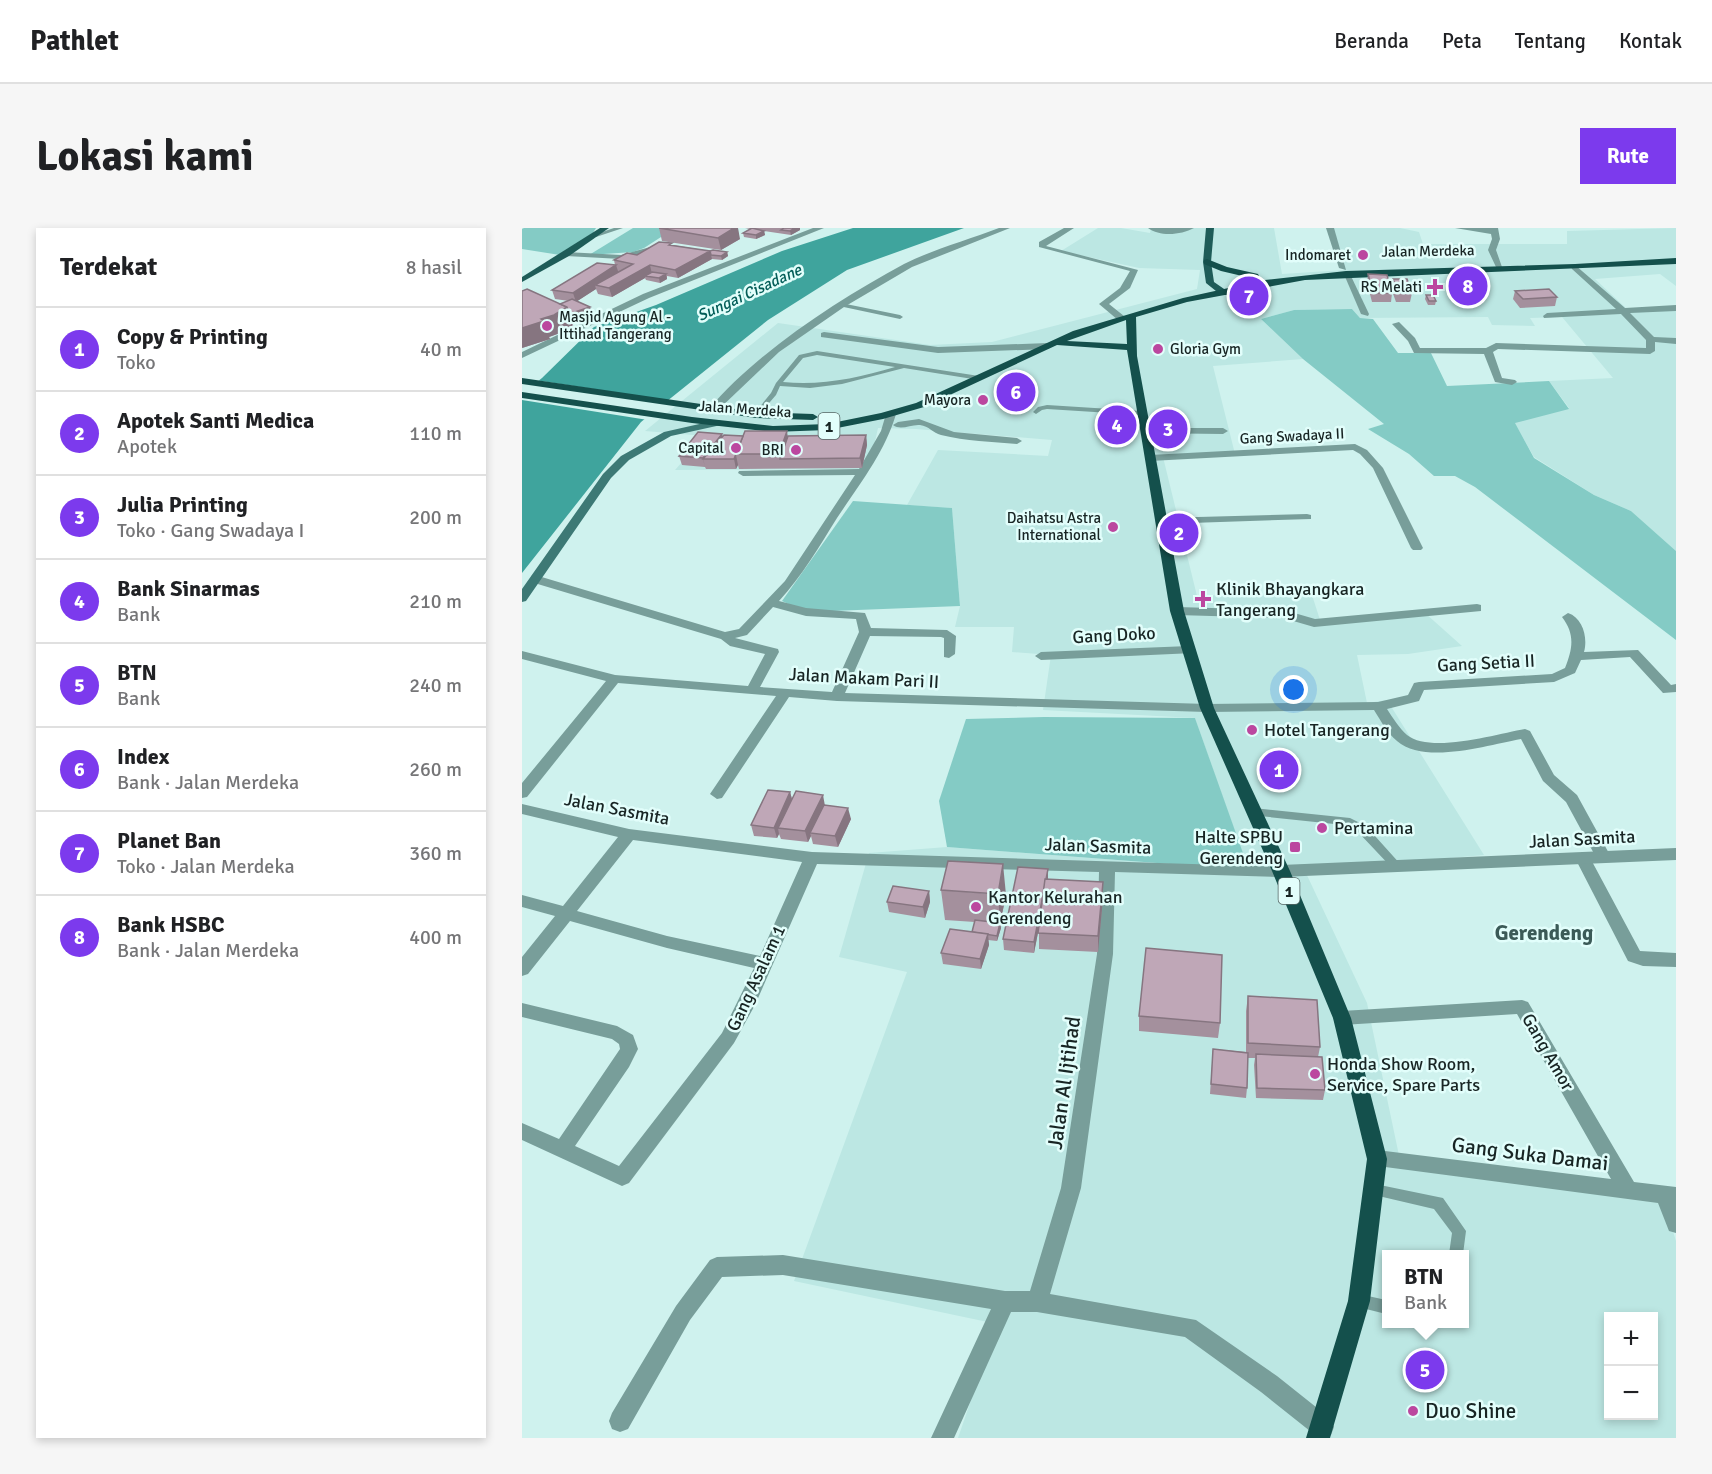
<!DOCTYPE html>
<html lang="id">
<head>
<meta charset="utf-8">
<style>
  :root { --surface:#fff; --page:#f6f6f6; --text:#202124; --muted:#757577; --line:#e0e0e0; --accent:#7c3aed }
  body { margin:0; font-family:Signika,sans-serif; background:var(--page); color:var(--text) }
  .controls { position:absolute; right:18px; bottom:18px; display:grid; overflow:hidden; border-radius:0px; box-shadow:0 3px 9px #0003 }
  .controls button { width:54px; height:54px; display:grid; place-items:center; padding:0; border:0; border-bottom:2px solid var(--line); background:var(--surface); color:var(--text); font:30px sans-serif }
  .you { position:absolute; left:772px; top:462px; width:21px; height:21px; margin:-15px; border:4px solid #fff; border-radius:50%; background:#1a73e8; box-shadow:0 0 0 9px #1a73e833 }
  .badge { display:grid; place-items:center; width:39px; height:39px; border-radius:50%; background:var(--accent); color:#fff; font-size:20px; font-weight:700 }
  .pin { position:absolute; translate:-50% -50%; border:3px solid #fff; box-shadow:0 2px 6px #0006 }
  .popup { position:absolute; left:860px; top:1022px; width:87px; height:78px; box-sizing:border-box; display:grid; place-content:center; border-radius:0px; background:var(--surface); filter:drop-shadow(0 2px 4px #0005); font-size:20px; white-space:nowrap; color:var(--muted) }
  .popup b { font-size:22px; color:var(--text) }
  .popup::after { content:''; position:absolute; left:50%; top:100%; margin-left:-12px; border:12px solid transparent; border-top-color:var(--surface) }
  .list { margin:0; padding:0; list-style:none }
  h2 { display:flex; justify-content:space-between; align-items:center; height:78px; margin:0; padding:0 24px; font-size:26px }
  h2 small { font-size:20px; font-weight:400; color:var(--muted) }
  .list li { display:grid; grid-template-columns:39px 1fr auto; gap:18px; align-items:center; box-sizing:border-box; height:84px; padding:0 24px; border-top:2px solid var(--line) }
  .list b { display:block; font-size:22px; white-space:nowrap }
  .list p { margin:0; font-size:20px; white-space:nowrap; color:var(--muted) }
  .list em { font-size:20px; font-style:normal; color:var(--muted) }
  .map { position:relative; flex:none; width:1154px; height:1210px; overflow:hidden; border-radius:0px }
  header { display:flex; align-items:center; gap:36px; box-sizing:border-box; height:84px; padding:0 30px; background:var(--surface); border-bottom:2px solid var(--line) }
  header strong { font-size:28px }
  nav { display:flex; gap:33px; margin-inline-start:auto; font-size:21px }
  .intro { display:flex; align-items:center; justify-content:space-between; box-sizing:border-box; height:144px; padding:0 36px }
  h1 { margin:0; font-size:42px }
  .button { padding:15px 27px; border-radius:0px; background:var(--accent); color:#fff; font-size:21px; font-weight:700 }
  main { display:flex; gap:36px; padding:0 36px }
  aside { flex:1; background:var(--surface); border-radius:0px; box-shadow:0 3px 9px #0003 }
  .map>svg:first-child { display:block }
</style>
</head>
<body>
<header>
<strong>Pathlet</strong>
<nav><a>Beranda</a><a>Peta</a><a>Tentang</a><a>Kontak</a></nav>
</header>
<div class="intro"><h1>Lokasi kami</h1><a class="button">Rute</a></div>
<main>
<aside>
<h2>Terdekat<small>8 hasil</small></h2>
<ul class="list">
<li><span class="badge">1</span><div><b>Copy &amp; Printing</b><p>Toko</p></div><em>40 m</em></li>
<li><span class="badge">2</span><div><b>Apotek Santi Medica</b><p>Apotek</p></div><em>110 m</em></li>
<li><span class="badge">3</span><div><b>Julia Printing</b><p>Toko · Gang Swadaya I</p></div><em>200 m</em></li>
<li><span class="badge">4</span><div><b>Bank Sinarmas</b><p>Bank</p></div><em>210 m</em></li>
<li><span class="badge">5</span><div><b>BTN</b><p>Bank</p></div><em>240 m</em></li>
<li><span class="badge">6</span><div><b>Index</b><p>Bank · Jalan Merdeka</p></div><em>260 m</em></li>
<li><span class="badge">7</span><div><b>Planet Ban</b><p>Toko · Jalan Merdeka</p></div><em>360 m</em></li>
<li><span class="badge">8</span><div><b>Bank HSBC</b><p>Bank · Jalan Merdeka</p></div><em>400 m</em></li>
</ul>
</aside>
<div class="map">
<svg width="1154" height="1210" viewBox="0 0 1154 1210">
  <rect width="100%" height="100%" fill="#cff2ee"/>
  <path fill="#bce7e3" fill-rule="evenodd" d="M576 0H599L628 5 629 0H752L760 46 822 42 811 0H878L897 4 901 16H1045V3L1154 0V58L1138 46 1073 51 1106 82 1154 80V323L1109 283 1072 267 1012 229 992 194 1047 180 1027 153 1091 150 1040 89 1008 90 1013 98 970 97 966 89 838 90 830 81 772 82 739 91 781 131 691 138 713 226 641 229 675 368 789 364 799 395 903 385 940 418 886 426 835 427 845 475 865 472 962 627 783 643 845 775 879 937 1140 968 1154 1013V1210H436L475 1096 272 1053 385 744 317 729 347 625 425 619 726 642 673 490 521 482 529 427 490 424 492 399H433L438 378 430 280 385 277 416 222 526 228 530 212 394 201 356 200 347 241 153 242 183 208 123 203 256 95 408 117 470 114 675 61 678 42 617 40 539 23ZM864 1026H942V1096H864ZM1086 1088H1132V1188H1086Z"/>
  <g fill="#84cbc5">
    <polygon points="2,0 74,0 69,8 38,27 0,21 0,1"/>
    <polygon points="111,0 153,0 122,20 111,24 67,27"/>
    <polygon points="830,81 838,90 851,91 876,125 909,125 925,158 1027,153 1047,181 993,195 1012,230 1072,267 1109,283 1154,323 1154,412 953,259 933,248 912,248 887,226 846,201 862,196 781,131 739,91 772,82"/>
    <polygon points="331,273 430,280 438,378 284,384 260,373"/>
    <polygon points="522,489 673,490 727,642 425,619 417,573 444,491"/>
  </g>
  <polygon fill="#3fa49d" points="331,0 442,0 325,42 246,92 119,194 0,345 0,166 20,150 72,99 134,77 260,23"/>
  <polygon fill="#cff2ee" points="13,152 149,173 126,192 0,172 0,162"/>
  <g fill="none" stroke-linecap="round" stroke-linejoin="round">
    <g fill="#789e9a" fill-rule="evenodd">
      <polygon points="92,0 101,0 74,9 71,7"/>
      <polygon points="132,18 134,19 134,21 99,31 44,28 41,26 44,24 99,27"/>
      <polygon points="319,75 378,87 381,89 378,91 317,78 317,76"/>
      <path d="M295 123 457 148 460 150 457 152 382 140 320 156 288 160 258 158 254 167 236 188H232V186L249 165 254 155 277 127ZM295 127 373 139C336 150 299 158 261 154L281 130Z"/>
      <polygon points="525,177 620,183 623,185 620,187 525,181 520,182 514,186 511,184 516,179"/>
      <polygon points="732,580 828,590 844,598 880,638 879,641 871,641 836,604 822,597 728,587 727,584 728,581"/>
      <polygon points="853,956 921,970 944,1003 941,1026 927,1026 930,1005 912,981 848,966 846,962 848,958"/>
      <polygon points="837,1066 864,1072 864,1086 832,1078 830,1073 832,1068"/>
    </g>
    <g fill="#789e9a" fill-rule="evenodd">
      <path d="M477 0H488L390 39 322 79 257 124 195 183 187 181C235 124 317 71 382 36 412 21 446 12 477 0Z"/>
      <polygon points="542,0 552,0 524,18 616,42 608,60 587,76 602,88 602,92 596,92 577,76 598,60 608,43 517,19 517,14"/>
      <path d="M626 0H672C659 7 638 9 626 0Z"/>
      <polygon points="804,0 812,0 824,42 817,40"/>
      <polygon points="933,0 976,0 978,11 974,22 980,39 974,39 966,22 970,11 969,6"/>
      <polygon points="1053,37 1103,80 1154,77 1154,83 1108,85 1132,109 1154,110 1154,116 1133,114 1133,123 1128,126 976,121 971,124 980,150 993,152 995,154 990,157 973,154 962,126 892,125 886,113 870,96 877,94 893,110 898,120 964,120 974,115 1124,120 1124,112 1099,86 1022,90 1021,88 1025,85 1094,81 1050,41 1049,39"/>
      <polygon points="821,44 828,46 847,86 846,88 839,86"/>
      <polygon points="302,104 416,119 526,115 531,118 526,121 416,125 299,109 299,105"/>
      <path d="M369 183 374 186C363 224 337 257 315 290 297 319 280 348 257 373L284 380 343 385 349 400 425 402 434 408 433 426 427 430 422 429V410L419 409 348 408 323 465 685 476 856 474 886 467 892 455 897 454 1030 446 1043 440C1051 420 1053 406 1040 389L1046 385C1061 390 1066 410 1062 424L1116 422 1149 457 1154 456V464L1141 465 1108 429 1059 432 1053 445 1032 454 902 462 897 473 865 481C871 490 877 500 885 507 909 526 974 506 1003 501L1008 503 1032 547 1055 567 1089 629 1086 633H1076L1044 574 1021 553 999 511C966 517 903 537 875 513 865 505 859 493 852 482L685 484 315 473 267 469 200 570 195 571 188 566 254 468 96 455 5 569 0 570V555L84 453 0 431V423L93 447 226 458 243 426 208 418 199 411 9 354V348L13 347 203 404 217 401 263 353 333 247 221 248 216 245 217 243 337 241 359 203 364 186ZM251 379 284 388 334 391 337 404 310 464 238 459 257 424 256 421 213 410 225 407Z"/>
      <path d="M397 191 432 204 495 210 500 213 495 216C470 214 444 213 419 207 411 205 407 198 398 197 389 196 379 203 371 197L376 194Z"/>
      <polygon points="623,200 701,200 706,203 701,206 619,205 619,201"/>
      <polygon points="833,216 845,222 861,240 901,320 899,322 891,322 889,320 851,240 838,226 831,222 628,233 623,230 628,227"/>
      <polygon points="785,286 789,287 789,291 639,296 633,293 639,290"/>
      <polygon points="955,376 959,377 959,383 792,399 761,390 655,387 649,383 655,379 762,382 793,391"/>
      <polygon points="667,418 672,419 673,422 672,425 519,432 513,428 519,424"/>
      <path d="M0 576 107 601 290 624 764 639 767 643 764 647 759 649 593 644 591 726 559 960 528 1066 674 1092 755 1148 809 1191 812 1199 809 1207 801 1210 793 1207 739 1164 663 1109 515 1084H489L432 1210H409L469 1081 261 1047 200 1049 168 1092 106 1201 98 1204 90 1201 87 1193 90 1185 154 1078 188 1032 195 1029 261 1027 483 1063H508L539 960 575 726 577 644 295 636 233 777 212 815 107 955 100 958 0 912V895L37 911 98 821 97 816 90 811 0 789V775L95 798 111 807 116 821 107 839 53 918 97 938 200 805 232 740 145 720 48 693 6 746 0 748V729L33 688 0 679V667L41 678 96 609 0 586ZM111 612 280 634 238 728 145 708 55 683Z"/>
      <polygon points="1061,624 1066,626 1118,723 1154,725 1154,739 1121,738 1106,733 1053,630 1056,626"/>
      <polygon points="1000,772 1006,774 1112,954 1154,959 1154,1005 1147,1003 1136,975 848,937 845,931 848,925 855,922 1089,951 995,786 820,797 814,795 811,790 814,785 820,783"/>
    </g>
    <g fill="#789e9a" fill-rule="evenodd">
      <polygon points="291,0 302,0 127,70 0,130 0,124 121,66"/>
      <polygon points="1154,620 1154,632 759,649 754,647 751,643 754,639 759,637"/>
    </g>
    <polygon fill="#3d7975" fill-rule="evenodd" points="195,192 199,193 199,197 149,208 107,232 89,250 4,373 0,374 0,361 81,246 99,228 142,204"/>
    <g fill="#1e5c58" fill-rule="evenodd">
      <polygon points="78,0 87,0 47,28 0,54 0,49"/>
      <polygon points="684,0 692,0 689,34 692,54 705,63 705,67 699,67 684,55 681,34"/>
    </g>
    <g fill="#14504c" fill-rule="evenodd">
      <path d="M1154 30V36L783 52 665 74 614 89 615 128 662 383 692 480 768 643 829 790 865 931 848 1073 808 1210H784L826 1073 845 931 811 790 750 643 678 480 648 383 605 122 535 117 402 179 361 191 305 202 251 204 170 195 0 170V164L170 189 251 198 305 196 359 185 394 175 551 103 661 70 743 52 824 43 1053 36ZM604 92 605 116 545 113Z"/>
      <polygon points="685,31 705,39 736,46 737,48 733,51 699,43 682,36 682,32"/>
      <polygon points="0,150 234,184 291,186 296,189 291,192 234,190 0,156"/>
    </g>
  </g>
  <g fill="#a4909d">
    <polygon points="137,0 218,11 199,22 140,13"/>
    <polygon points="223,0 278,0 278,2 269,7 242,3 243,7 234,11 222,9 221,5 228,1"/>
    <polygon points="151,17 188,23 205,24 206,28 200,32 190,31 156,50 145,48 145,51 138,55 124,52 123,50 90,69 76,66 74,61 55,73 68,79 71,88 50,95 51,97 38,105 27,109 28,111 0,120 38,76 47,73 33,71 30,62 93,37 92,32"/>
    <polygon points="846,46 870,65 869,74 850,74 845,55"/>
    <polygon points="871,51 890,65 888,74 874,74 869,60"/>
    <polygon points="993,63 1035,69 1033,78 998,80 991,71"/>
    <polygon points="904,67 914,73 913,77 906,77 903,71"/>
    <polygon points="200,206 201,209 344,207 345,217 340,240 217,241 216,237 214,241 184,241 183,239 160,237 157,228"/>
    <polygon points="268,564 270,571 303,577 329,591 316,619 291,616 289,608 286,614 259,611 257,606 255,610 232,608 229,597"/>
    <polygon points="526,641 526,651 581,670 576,724 517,721 517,700 512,725 482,722 481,711"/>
    <polygon points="419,662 484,667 478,696 479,700 475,713 466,712 467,717 459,741 421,736 419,725 450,704 453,694 423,692"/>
    <polygon points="407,663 408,674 403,690 367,684 365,674"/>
    <polygon points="726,768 798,819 796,829 803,862 801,872 734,870 732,837 733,830 726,830 725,860 724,870 688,866 691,821 724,824 724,783"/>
    <polygon points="617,788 698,795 696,810 617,803"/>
  </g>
  <g fill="#867580">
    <polygon points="212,0 216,0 218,11 199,22 196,10"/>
    <polygon points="273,0 278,0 278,2 269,7 268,3"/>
    <polygon points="242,3 243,7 234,11 234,7"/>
    <polygon points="188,23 190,31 156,50 153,42"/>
    <polygon points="205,24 206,28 200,32 199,28"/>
    <polygon points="94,37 97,46 73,57 74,61 54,74 51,65"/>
    <polygon points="128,37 130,46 123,48 123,50 90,69 87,60"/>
    <polygon points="144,46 145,51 138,55 137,50"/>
    <polygon points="45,79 51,97 38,105 27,109 28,111 0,120 0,100"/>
    <polygon points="68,79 71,88 51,95 48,86"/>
    <polygon points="265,203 267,218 258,231 257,226"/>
    <polygon points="200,206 202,216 181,231 183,239 181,230"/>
    <polygon points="344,207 345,217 340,240 338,230"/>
    <polygon points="214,227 216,237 214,241 212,231"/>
    <polygon points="268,564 271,575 256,600 257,606 255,610 252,600"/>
    <polygon points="301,567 303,578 288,605 289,608 286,614 283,603"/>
    <polygon points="326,580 329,591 316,619 313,608"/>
    <polygon points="481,636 484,667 478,696 476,666"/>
    <polygon points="526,641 526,652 512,725 512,714"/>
    <polygon points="581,654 581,670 576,724 576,708"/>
    <polygon points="407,663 408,674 403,690 401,679"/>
    <polygon points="478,695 479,700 475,713 475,708"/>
    <polygon points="466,706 467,717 459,741 458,731"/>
  </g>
  <g fill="#bfa7b7" stroke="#867580" stroke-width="1.5">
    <polygon points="137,0 212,0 196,10"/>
    <polygon points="230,0 242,3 234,7 221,5"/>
    <polygon points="262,0 273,0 268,3 259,2"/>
    <polygon points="137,14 150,15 147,17 188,23 153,42 128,37 87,60 73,57 111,36 92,32 105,25 115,27"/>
    <polygon points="191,22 205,24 199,28 189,27 188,23"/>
    <polygon points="75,35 94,37 51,65 30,62"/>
    <polygon points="130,44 144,46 137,50 123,48"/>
    <polygon points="846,46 865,47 870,65 851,65"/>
    <polygon points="871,51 885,51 890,65 876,65"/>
    <polygon points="5,61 45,79 32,87 19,91 22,93 0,100 0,63"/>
    <polygon points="1027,61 1035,69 1001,71 993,63"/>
    <polygon points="904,67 911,67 914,73 907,73"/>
    <polygon points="50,71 68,79 47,86 45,79 38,76"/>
    <polygon points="223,203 265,203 257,226 214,226"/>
    <polygon points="176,204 200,206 181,230 157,228"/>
    <polygon points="202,207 221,208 212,231 181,231"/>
    <polygon points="344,207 338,230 258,231 266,208"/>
    <polygon points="246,562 268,564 252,600 229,597"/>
    <polygon points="274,563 301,567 283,603 256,600"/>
    <polygon points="302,577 326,580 313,608 288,605"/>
    <polygon points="426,633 481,636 476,666 419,662"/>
    <polygon points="496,639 526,641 512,714 481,711"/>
    <polygon points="523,651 581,654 576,708 516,705"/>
    <polygon points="371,658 407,663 401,679 365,674"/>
    <polygon points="453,692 478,695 475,708 450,704"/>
    <polygon points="428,701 466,706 458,731 419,725"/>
    <polygon points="624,720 700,727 698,795 617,788"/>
    <polygon points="726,768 795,772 798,819 726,815"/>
    <polygon points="691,821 726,825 725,860 689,856"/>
    <polygon points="734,826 800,829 803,862 735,860"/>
  </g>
  <g fill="#bb479f" stroke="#e2fefb" stroke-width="2">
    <circle cx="841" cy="27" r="6"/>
    <path d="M910 50h6v6h6v6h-6v6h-6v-6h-6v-6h6z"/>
    <circle cx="25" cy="98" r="6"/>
    <circle cx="636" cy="121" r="6"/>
    <circle cx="461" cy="172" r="6"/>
    <circle cx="214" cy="220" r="6"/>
    <circle cx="274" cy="222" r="6"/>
    <circle cx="591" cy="299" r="6"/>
    <path d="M678 362h6v6h6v6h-6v6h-6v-6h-6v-6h6z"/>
    <circle cx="730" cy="502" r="6"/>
    <circle cx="800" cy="600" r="6"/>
    <rect x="767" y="613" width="12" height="12" rx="3"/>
    <circle cx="454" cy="679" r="6"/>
    <circle cx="793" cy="846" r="6"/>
    <circle cx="891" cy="1183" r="6"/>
  </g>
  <g text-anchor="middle" stroke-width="5" stroke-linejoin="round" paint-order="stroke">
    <g font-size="15" fill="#182524" stroke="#e2fefb">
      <text transform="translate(906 23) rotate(-1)" y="5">Jalan Merdeka</text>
      <text transform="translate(223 181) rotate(4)" y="5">Jalan Merdeka</text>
      <text transform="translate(770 208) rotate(-3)" y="5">Gang Swadaya II</text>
    </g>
    <g font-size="15" fill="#182524" stroke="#e2fefb" text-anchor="end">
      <text x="829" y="32">Indomaret</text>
      <text x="900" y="64">RS Melati</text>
      <text x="37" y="94" text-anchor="start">Masjid Agung Al -<tspan x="37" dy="17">Ittihad Tangerang</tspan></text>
      <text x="648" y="126" text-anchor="start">Gloria Gym</text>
      <text x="449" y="177">Mayora</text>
      <text x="202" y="225">Capital</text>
      <text x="262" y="227">BRI</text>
      <text x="579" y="295">Daihatsu Astra<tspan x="579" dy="17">International</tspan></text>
    </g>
    <g font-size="16" font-style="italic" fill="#035d58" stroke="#e2fefb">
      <text transform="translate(227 64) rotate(-25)" y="6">Sungai Cisadane</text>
    </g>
    <g fill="#e2fefb" stroke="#556664" stroke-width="1.5">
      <rect x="296.5" y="185" width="21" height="26" rx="4.5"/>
      <rect x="756.5" y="650" width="21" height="26" rx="4.5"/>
    </g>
    <g font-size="16" font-weight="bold" fill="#182524">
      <text x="307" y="204">1</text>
      <text x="767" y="669">1</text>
    </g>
    <g font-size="18" fill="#182524" stroke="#e2fefb" text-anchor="start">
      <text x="694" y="367">Klinik Bhayangkara<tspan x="694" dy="21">Tangerang</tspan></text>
      <text x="742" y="508">Hotel Tangerang</text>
      <text x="812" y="606">Pertamina</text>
      <text x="761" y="615" text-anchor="end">Halte SPBU<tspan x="761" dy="21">Gerendeng</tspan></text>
      <text x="466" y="675">Kantor Kelurahan<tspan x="466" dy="21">Gerendeng</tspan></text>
      <text x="805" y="842">Honda Show Room,<tspan x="805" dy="21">Service, Spare Parts</tspan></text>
    </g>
    <g font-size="18" fill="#182524" stroke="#e2fefb">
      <text transform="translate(592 407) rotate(-3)" y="6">Gang Doko</text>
      <text transform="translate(964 435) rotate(-3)" y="6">Gang Setia II</text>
      <text transform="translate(342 450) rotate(3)" y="6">Jalan Makam Pari II</text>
      <text transform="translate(95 581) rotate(11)" y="6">Jalan Sasmita</text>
      <text transform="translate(1060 611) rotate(-3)" y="6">Jalan Sasmita</text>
      <text transform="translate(576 618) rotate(2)" y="6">Jalan Sasmita</text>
      <text transform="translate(234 750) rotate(-65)" y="6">Gang Asalam 1</text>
      <text transform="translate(1026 824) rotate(60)" y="6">Gang Amor</text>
    </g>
    <g font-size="21" font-weight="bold" fill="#3b5a57" stroke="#e2fefb">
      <text x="1022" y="712">Gerendeng</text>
    </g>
    <g font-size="21" fill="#182524" stroke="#e2fefb">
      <text transform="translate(542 855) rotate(-82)" y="7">Jalan Al Ijtihad</text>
      <text transform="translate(1008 926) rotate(7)" y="7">Gang Suka Damai</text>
    </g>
    <g font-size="21" fill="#182524" stroke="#e2fefb" text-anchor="start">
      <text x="903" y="1190">Duo Shine</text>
    </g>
  </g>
</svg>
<div class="controls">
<button>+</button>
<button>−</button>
</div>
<div class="you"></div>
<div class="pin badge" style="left:757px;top:542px">1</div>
<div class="pin badge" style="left:657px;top:305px">2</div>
<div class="pin badge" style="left:646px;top:201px">3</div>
<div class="pin badge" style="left:595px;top:197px">4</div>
<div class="pin badge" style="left:903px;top:1142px">5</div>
<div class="popup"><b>BTN</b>Bank</div>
<div class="pin badge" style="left:494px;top:164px">6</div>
<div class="pin badge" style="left:727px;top:68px">7</div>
<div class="pin badge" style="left:946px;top:58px">8</div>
</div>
</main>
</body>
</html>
